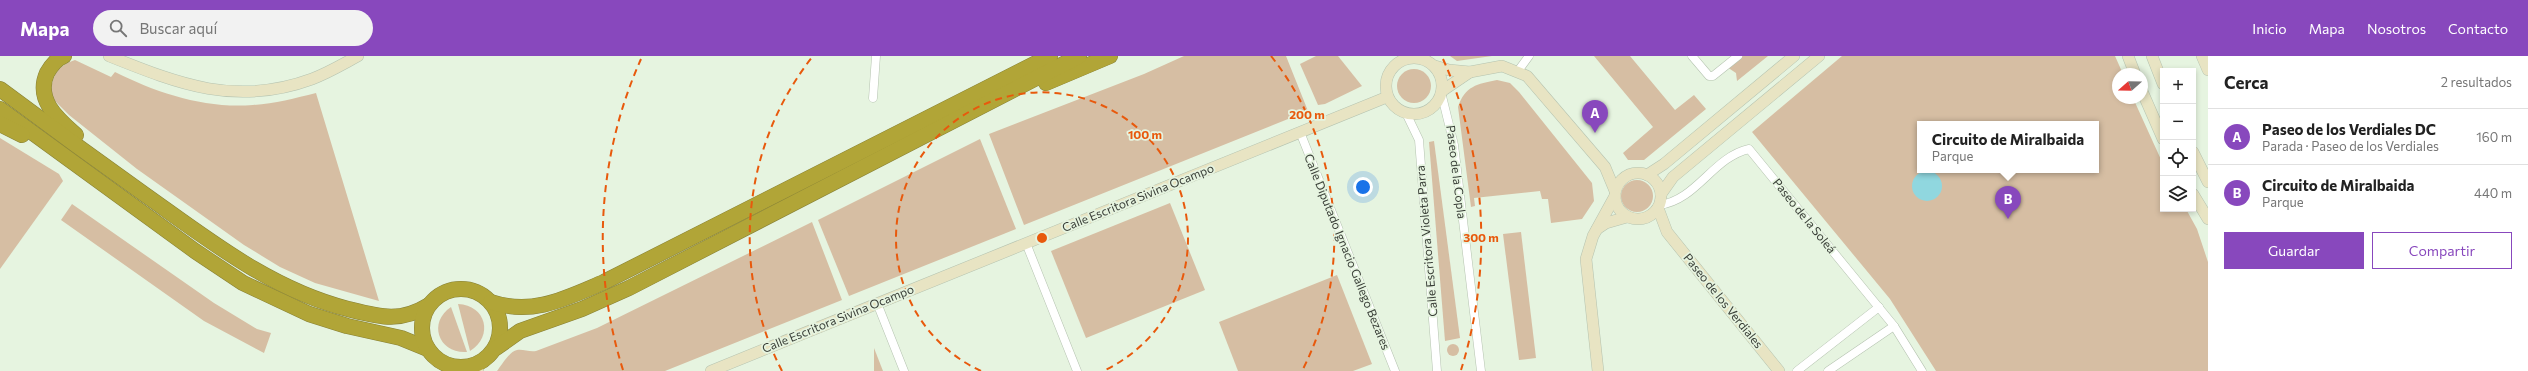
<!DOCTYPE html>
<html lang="es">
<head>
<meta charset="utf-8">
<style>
  :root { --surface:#fff; --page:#f2f2f2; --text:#222; --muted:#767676; --line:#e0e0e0; --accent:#8848bd }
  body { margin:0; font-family:Commissioner,sans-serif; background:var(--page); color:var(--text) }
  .controls { position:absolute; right:12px; top:12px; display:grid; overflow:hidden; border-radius:0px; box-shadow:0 2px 6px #0003 }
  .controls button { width:36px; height:36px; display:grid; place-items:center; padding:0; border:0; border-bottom:1px solid var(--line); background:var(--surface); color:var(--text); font:20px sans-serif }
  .compass { position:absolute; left:2112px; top:12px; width:36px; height:36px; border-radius:50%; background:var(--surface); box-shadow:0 2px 6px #0003; rotate:250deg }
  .you { position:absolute; left:1363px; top:131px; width:14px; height:14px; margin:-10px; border:3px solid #fff; border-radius:50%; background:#1a73e8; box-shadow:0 0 0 6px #1a73e833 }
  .badge { display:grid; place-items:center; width:26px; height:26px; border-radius:50%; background:var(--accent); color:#fff; font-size:13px; font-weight:700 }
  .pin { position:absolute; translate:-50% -33px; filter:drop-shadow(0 1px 2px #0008) }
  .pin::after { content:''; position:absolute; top:21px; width:14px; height:12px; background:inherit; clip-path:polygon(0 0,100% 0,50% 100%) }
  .popup { position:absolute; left:1917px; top:65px; width:182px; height:52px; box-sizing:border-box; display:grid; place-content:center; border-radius:0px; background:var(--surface); filter:drop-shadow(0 1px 3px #0005); font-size:13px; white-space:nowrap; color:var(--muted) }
  .popup b { font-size:15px; color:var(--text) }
  .popup::after { content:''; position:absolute; left:50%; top:100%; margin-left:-8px; border:8px solid transparent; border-top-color:var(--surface) }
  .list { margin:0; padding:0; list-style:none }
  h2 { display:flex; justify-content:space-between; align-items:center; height:52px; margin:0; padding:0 16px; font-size:17px }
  h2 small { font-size:13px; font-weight:400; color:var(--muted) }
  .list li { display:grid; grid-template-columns:26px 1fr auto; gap:12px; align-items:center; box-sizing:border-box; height:56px; padding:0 16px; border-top:1px solid var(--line) }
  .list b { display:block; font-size:15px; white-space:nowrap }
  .list p { margin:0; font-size:13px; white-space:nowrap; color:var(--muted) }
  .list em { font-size:13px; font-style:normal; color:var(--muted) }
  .actions { display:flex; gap:8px; padding:12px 16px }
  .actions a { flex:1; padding:9px 0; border:1px solid var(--accent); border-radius:0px; text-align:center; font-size:14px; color:var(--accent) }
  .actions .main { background:var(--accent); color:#fff }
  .icon { flex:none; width:22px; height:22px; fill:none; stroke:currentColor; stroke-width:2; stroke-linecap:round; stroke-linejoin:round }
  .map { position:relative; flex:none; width:2208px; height:315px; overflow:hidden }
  header { display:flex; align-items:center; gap:24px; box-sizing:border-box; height:56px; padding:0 20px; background:var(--accent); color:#fff }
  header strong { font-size:19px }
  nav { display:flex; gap:22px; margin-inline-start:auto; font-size:14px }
  .search { width:280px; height:36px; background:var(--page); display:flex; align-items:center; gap:10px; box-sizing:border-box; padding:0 14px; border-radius:22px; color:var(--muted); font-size:15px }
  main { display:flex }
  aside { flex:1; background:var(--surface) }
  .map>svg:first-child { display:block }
</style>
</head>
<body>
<header>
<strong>Mapa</strong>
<div class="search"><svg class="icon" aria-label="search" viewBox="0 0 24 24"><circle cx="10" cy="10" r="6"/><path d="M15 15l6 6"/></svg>Buscar aquí</div>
<nav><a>Inicio</a><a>Mapa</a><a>Nosotros</a><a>Contacto</a></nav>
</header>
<main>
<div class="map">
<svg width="2208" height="315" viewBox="0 0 2208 315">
  <rect width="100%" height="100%" fill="#e6f4e0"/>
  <g fill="#d6bea3" fill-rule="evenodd">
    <polygon points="1184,0 1286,0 1308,55 1024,169 989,78 1144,18"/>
    <polygon points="1316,0 1338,0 1362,30 1325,48 1318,49 1300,8"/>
    <polygon points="1450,0 1492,0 1457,5"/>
    <polygon points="1594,0 1630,0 1675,54 1694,39 1706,53 1644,104 1628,104 1623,97 1653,71"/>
    <polygon points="1742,0 1768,0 1737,25 1736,17 1727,11"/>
    <path d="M1842 0H2115L2123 18H2118V42H2133L2163 108V153H2186L2197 173 2208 206V315H1936L1890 243 1752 76ZM1920 68H2096V114H1920Z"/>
    <path d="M75 4 111 21 115 16C157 37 205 53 253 49 274 48 295 42 316 37L379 245 315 227 280 211 244 189 137 113 69 59 51 41C51 22 56 10 75 4Z"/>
    <circle cx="1414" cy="30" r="17"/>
    <path d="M1497 24 1510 27 1519 36 1592 127 1594 145 1582 163 1551 167 1548 143H1542L1540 135 1474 142 1475 150 1471 151 1458 51C1465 30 1477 28 1497 24Z"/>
    <polygon points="0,82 59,118 63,125 0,213"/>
    <polygon points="980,83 1016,173 849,240 818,164"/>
    <polygon points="1434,85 1460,282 1445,285 1429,86"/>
    <circle cx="1637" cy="140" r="16"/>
    <polygon points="1170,147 1205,234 1086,282 1051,195"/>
    <polygon points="72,148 214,247 257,273 271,277 264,297 204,265 61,164"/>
    <path d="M812 166 842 244 665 315H497C501 310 510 295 517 294 523 293 529 296 536 295L597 272Z"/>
    <polygon points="1521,176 1536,302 1519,304 1503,178"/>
    <polygon points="1337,219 1372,308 1353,315 1238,315 1219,266"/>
    <path d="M458 248C486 249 494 280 470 295Z"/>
    <path d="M451 251 467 296C439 298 427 267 451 251Z"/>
    <circle cx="1453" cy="294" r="6"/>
    <polygon points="874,292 883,315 874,315"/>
  </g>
  <circle fill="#90d7df" cx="1927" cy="130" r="15"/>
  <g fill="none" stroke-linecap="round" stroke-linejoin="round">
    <g stroke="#b5c3b0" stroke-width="9">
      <g id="street">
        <polyline points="1692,0 1709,20 1713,20 1738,0"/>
        <polyline points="1518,15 1529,0"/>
        <polyline points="1441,36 1454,89 1481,315"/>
        <polyline points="873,42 876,0"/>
        <polyline points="1406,57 1419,84 1437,315"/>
        <polyline points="1300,76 1395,315"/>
        <path d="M1659 149C1696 145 1713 101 1749 93L1894 270 1922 315"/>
        <polyline points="1026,187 1077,315"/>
        <polyline points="877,247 904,315"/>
        <polyline points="1797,315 1879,251"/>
        <polyline points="1828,315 1894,270"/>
      </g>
    </g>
    <g stroke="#b5c3b0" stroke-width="12">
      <g id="secondary">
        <path d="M109 0C179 28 236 51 312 23 328 17 343 8 358 0"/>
        <polyline points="2128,0 2135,18"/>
        <polyline points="2152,0 2163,28"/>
        <polyline points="2202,0 2208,14"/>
        <circle cx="1414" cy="30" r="28"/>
        <polyline points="1435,10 1449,14 1470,16 1502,10 1527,20 1605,111 1615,135"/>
        <polyline points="1442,35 1470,16"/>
        <polyline points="2142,35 2163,83"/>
        <polyline points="2193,96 2208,126"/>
        <circle cx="1638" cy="140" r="23"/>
        <polyline points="1647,119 1664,108 1794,0"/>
        <polyline points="1661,138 1673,121 1819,0"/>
        <polyline points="2193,138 2208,163"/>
        <polyline points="1658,152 1667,176 1779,315"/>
        <polyline points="1597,173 1606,167 1627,161"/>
        <polyline points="476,309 478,315"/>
        <polyline points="711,315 1387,41"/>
        <polyline points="1598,315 1586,203 1593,180 1615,140"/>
      </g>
    </g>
    <g stroke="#878137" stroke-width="16">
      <g id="highway">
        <path d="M64 0C56 3 51 10 47 17 35 44 58 63 76 79"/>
        <polyline points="1046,27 1110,0"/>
        <path d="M0 33C48 69 96 104 144 138 209 184 270 233 348 253 380 261 400 267 429 249"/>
        <polyline points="0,53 195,195 243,227 309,258 347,270 401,282 428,293"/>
        <polyline points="0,68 22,79"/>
        <circle cx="461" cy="272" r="39"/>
        <path d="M491 246C533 260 566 242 604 226L1050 0"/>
        <polyline points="496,292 520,275 582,253 629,232 1079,0"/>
      </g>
    </g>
    <use href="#street" stroke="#fff" stroke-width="8"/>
    <use href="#secondary" stroke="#e8e4c3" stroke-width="11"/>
    <use href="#highway" stroke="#b1a537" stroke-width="15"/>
  </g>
  <g fill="none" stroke="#e8590c" stroke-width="2" stroke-dasharray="7 5">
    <path d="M981 315A146 146 0 1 1 1103 315"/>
    <path d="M782 315A292 292 0 0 1 813 0M1271 0A292 292 0 0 1 1302 315"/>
    <path d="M623 314A439 439 0 0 1 641 3M1443 3A439 439 0 0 1 1461 314"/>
  </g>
  <g text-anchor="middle" stroke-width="3.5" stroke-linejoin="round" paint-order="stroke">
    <g font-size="12" fill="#393e37" stroke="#e6f4e0">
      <text transform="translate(1456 116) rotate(83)" y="4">Paseo de la Copla</text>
      <text transform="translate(1138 142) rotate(-22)" y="4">Calle Escritora Sivina Ocampo</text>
      <text transform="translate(1804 160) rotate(51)" y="4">Paseo de la Soleá</text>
      <text transform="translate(1427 185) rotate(-95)" y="4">Calle Escritora Violeta Parra</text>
      <text transform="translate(1347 196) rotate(68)" y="4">Calle Diputado Ignacio Gallego Bezares</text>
      <text transform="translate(1723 245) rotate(51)" y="4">Paseo de los Verdiales</text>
      <text transform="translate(838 263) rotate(-22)" y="4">Calle Escritora Sivina Ocampo</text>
    </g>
  </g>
  <circle cx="1042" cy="182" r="6" fill="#e8590c" stroke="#e6f4e0" stroke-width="2"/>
  <g font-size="12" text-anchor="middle" font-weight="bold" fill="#e8590c" stroke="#e6f4e0" stroke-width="3.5" stroke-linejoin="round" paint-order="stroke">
    <text x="1307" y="63">200 m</text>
    <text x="1145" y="83">100 m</text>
    <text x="1481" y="186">300 m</text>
  </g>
</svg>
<div class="controls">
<button>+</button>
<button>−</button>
<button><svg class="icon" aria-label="locate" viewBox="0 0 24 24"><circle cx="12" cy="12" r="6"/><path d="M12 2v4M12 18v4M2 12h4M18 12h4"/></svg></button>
<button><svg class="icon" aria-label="layers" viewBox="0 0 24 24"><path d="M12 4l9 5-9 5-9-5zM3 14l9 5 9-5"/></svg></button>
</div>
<svg class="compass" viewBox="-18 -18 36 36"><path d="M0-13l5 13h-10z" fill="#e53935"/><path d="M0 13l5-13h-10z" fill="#767676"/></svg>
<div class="you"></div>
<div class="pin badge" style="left:1595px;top:77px">A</div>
<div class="pin badge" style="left:2008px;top:163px">B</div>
<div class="popup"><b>Circuito de Miralbaida</b>Parque</div>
</div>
<aside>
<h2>Cerca<small>2 resultados</small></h2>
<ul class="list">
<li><span class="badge">A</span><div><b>Paseo de los Verdiales DC</b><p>Parada · Paseo de los Verdiales</p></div><em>160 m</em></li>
<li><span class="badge">B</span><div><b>Circuito de Miralbaida</b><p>Parque</p></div><em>440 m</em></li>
</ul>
<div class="actions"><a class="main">Guardar</a><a>Compartir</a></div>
</aside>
</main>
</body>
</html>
